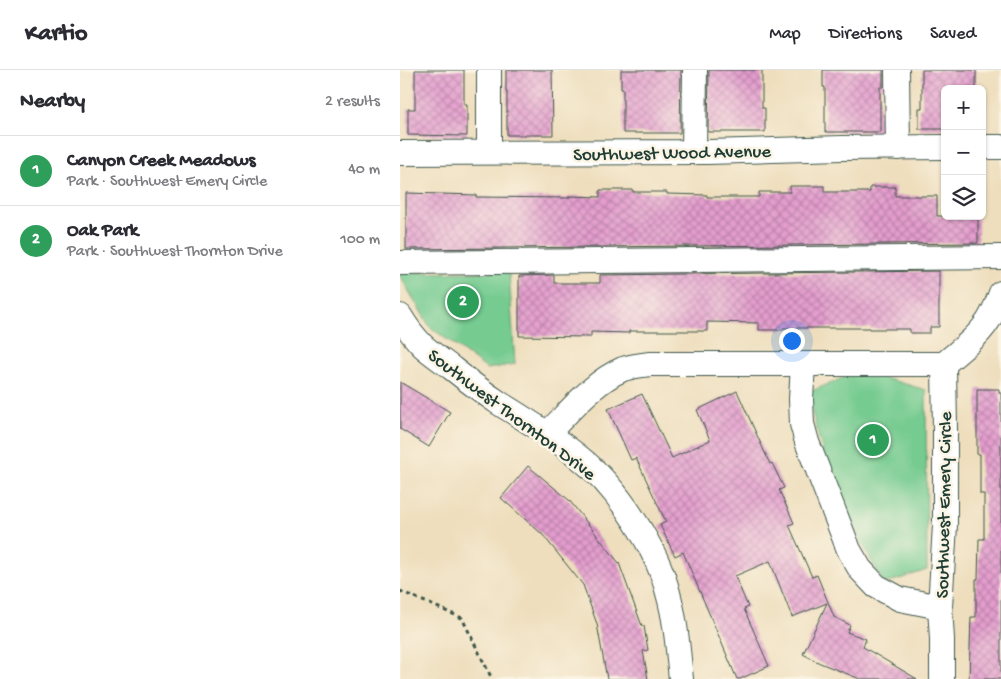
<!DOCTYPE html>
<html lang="en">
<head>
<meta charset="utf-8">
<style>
  :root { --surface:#fff; --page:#f2f2f3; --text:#2b2b33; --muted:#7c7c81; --line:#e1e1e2; --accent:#db2777 }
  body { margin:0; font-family:"Gochi Hand",sans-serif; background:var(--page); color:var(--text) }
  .controls { position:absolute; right:15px; top:15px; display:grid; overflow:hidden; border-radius:8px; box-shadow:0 1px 4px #0004 }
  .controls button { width:45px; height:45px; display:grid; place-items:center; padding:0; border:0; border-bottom:1px solid var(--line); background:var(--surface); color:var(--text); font:25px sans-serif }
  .you { position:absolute; left:391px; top:270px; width:18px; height:18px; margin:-12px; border:4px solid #fff; border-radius:50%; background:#1a73e8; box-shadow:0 0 0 8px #1a73e833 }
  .badge { display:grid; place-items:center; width:32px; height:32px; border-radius:50%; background:var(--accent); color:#fff; font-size:16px; font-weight:700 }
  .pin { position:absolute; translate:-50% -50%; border:2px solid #fff; box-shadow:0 1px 5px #0006 }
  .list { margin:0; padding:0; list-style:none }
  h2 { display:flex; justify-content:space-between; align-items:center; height:65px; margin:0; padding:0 20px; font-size:21px }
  h2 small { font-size:16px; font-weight:400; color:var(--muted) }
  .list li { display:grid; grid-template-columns:32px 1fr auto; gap:15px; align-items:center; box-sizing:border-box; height:70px; padding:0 20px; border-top:1px solid var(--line) }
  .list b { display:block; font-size:19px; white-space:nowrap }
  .list p { margin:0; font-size:16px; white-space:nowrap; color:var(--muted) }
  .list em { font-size:16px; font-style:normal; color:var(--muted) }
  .icon { flex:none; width:28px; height:28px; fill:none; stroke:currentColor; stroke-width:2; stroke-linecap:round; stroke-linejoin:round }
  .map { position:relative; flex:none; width:601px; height:609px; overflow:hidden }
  header { display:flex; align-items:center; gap:30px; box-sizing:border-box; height:70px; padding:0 25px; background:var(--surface); border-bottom:1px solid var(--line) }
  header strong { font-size:24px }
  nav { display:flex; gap:28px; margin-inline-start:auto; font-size:18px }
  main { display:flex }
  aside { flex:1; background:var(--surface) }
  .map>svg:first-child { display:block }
</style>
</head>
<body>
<header>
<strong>Kartio</strong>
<nav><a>Map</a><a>Directions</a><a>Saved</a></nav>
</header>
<main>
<aside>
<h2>Nearby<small>2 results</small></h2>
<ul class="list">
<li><span class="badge" style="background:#2e9e5b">1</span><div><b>Canyon Creek Meadows</b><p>Park · Southwest Emery Circle</p></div><em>40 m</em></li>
<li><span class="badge" style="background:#2e9e5b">2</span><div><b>Oak Park</b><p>Park · Southwest Thornton Drive</p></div><em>100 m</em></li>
</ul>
</aside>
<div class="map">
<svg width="601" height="609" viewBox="0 0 601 609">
  <defs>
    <pattern id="building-cross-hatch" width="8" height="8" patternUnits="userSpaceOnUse" patternTransform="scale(1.25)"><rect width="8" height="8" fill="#e49dce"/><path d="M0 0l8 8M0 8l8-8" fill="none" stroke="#b881a8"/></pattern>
  </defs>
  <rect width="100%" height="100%" fill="#fcf5e5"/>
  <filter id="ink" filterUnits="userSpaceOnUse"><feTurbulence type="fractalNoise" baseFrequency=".02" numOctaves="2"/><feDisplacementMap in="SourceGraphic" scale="10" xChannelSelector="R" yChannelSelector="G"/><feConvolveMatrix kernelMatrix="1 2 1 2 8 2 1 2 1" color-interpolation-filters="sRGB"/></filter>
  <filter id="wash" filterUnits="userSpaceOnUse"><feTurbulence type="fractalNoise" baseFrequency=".0096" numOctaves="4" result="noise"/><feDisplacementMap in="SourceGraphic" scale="20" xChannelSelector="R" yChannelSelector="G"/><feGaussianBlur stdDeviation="1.12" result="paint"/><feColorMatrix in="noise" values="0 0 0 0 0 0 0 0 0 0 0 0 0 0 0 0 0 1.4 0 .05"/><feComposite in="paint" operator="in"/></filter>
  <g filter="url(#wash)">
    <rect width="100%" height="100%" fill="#eedebd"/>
    <g fill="#74cb90" stroke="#4a8462">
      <polygon points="109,202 115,294 87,299 30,257 0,206 0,203"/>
      <polygon points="460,301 526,320 527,500 484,514 432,417 407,323"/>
    </g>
    <g id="blocks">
      <g fill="url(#building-cross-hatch)">
        <polygon points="15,0 64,0 64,34 67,34 67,66 8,65 8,39 15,39"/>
        <polygon points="106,0 152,0 153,65 107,65 107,22 106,22"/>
        <polygon points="221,0 281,0 280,63 223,63 223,19 221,19"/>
        <polygon points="309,0 362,0 362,38 365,38 365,62 308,62"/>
        <polygon points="423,0 483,0 483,17 480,17 480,62 425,62 425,17 423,17"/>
        <polygon points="522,0 576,0 576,18 545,18 545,59 519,59 519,38 522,38"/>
        <polygon points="390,116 424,116 424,122 470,122 470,117 495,117 495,126 537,126 537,146 578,146 578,173 6,179 6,123 76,125 76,127 169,128 169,126 200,127 200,120 233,120 233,122 267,122 267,124 307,125 307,127 359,127 359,122 390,122"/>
        <polygon points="539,201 539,257 530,257 530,263 510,263 510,259 470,259 470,258 383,258 383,260 359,260 359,253 307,252 307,261 229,261 229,263 191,262 191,267 119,266 119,206 154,205 154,213 200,213 200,205"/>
        <polygon points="0,312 50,342 29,377 0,359"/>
        <polygon points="577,319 599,319 599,323 601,323 601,609 569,609 571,547 576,547 576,509 578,509 579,469 584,469 584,424 580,424 580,384 577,384"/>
        <polygon points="337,321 370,394 372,393 384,418 379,420 394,453 389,455 412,507 417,505 434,547 450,555 447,562 466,569 463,577 517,609 460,609 420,593 403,584 427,533 392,547 370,491 335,506 348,537 344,539 369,596 340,609 337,609 283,482 275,486 260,455 266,452 236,388 231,390 208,339 242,324 272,388 310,370 297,340"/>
        <polygon points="128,396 169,430 219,493 242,556 244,556 248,580 243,581 248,609 207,609 197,554 183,515 142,464 101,428"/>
      </g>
    </g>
  </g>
  <g filter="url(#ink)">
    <use href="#blocks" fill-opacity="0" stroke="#3e5549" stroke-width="1"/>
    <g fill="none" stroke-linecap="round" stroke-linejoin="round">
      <g stroke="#3e5549" stroke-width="26">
        <g id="minor">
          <polyline points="89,0 89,82"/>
          <polyline points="497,0 498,78"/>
          <polyline points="582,77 601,77"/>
          <polyline points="294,82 295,0"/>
          <polyline points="0,83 308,82 442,78 545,77"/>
          <polyline points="0,193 601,187"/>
          <path d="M0 246C6 256 14 267 23 276 32 284 43 291 53 299 68 311 83 322 99 333 126 350 155 367 180 388 217 417 257 478 268 523 276 551 278 580 281 609"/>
          <polyline points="403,294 401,329 402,354 407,372 449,480 460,499 476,516 500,529 540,537"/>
          <path d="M544 294C560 280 581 265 591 246 595 239 598 231 601 223"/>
          <path d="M147 364C170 341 193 312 223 299 232 296 241 295 250 294H544"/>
          <polyline points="542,609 542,569 540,537 545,455 545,361 544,294"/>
        </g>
      </g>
      <polyline stroke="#3e5549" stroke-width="3" stroke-dasharray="4 4" stroke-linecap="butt" points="0,521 62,548 92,609"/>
      <use href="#minor" stroke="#fff" stroke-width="24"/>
    </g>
  </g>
  <g text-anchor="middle" stroke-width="5" stroke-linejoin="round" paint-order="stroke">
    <g font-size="19" fill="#1f3d34" stroke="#fcf5e5">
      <text transform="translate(272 81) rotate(-1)" y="7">Southwest Wood Avenue</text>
      <text transform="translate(113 343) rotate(37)" y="7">Southwest Thornton Drive</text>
      <text transform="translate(542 435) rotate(-89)" y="7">Southwest Emery Circle</text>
    </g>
  </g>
</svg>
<div class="controls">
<button>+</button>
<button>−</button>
<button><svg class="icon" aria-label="layers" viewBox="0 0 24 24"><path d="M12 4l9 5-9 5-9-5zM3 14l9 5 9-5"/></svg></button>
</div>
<div class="you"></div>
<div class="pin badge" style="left:473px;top:370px;background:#2e9e5b">1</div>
<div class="pin badge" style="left:63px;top:232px;background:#2e9e5b">2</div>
</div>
</main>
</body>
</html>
